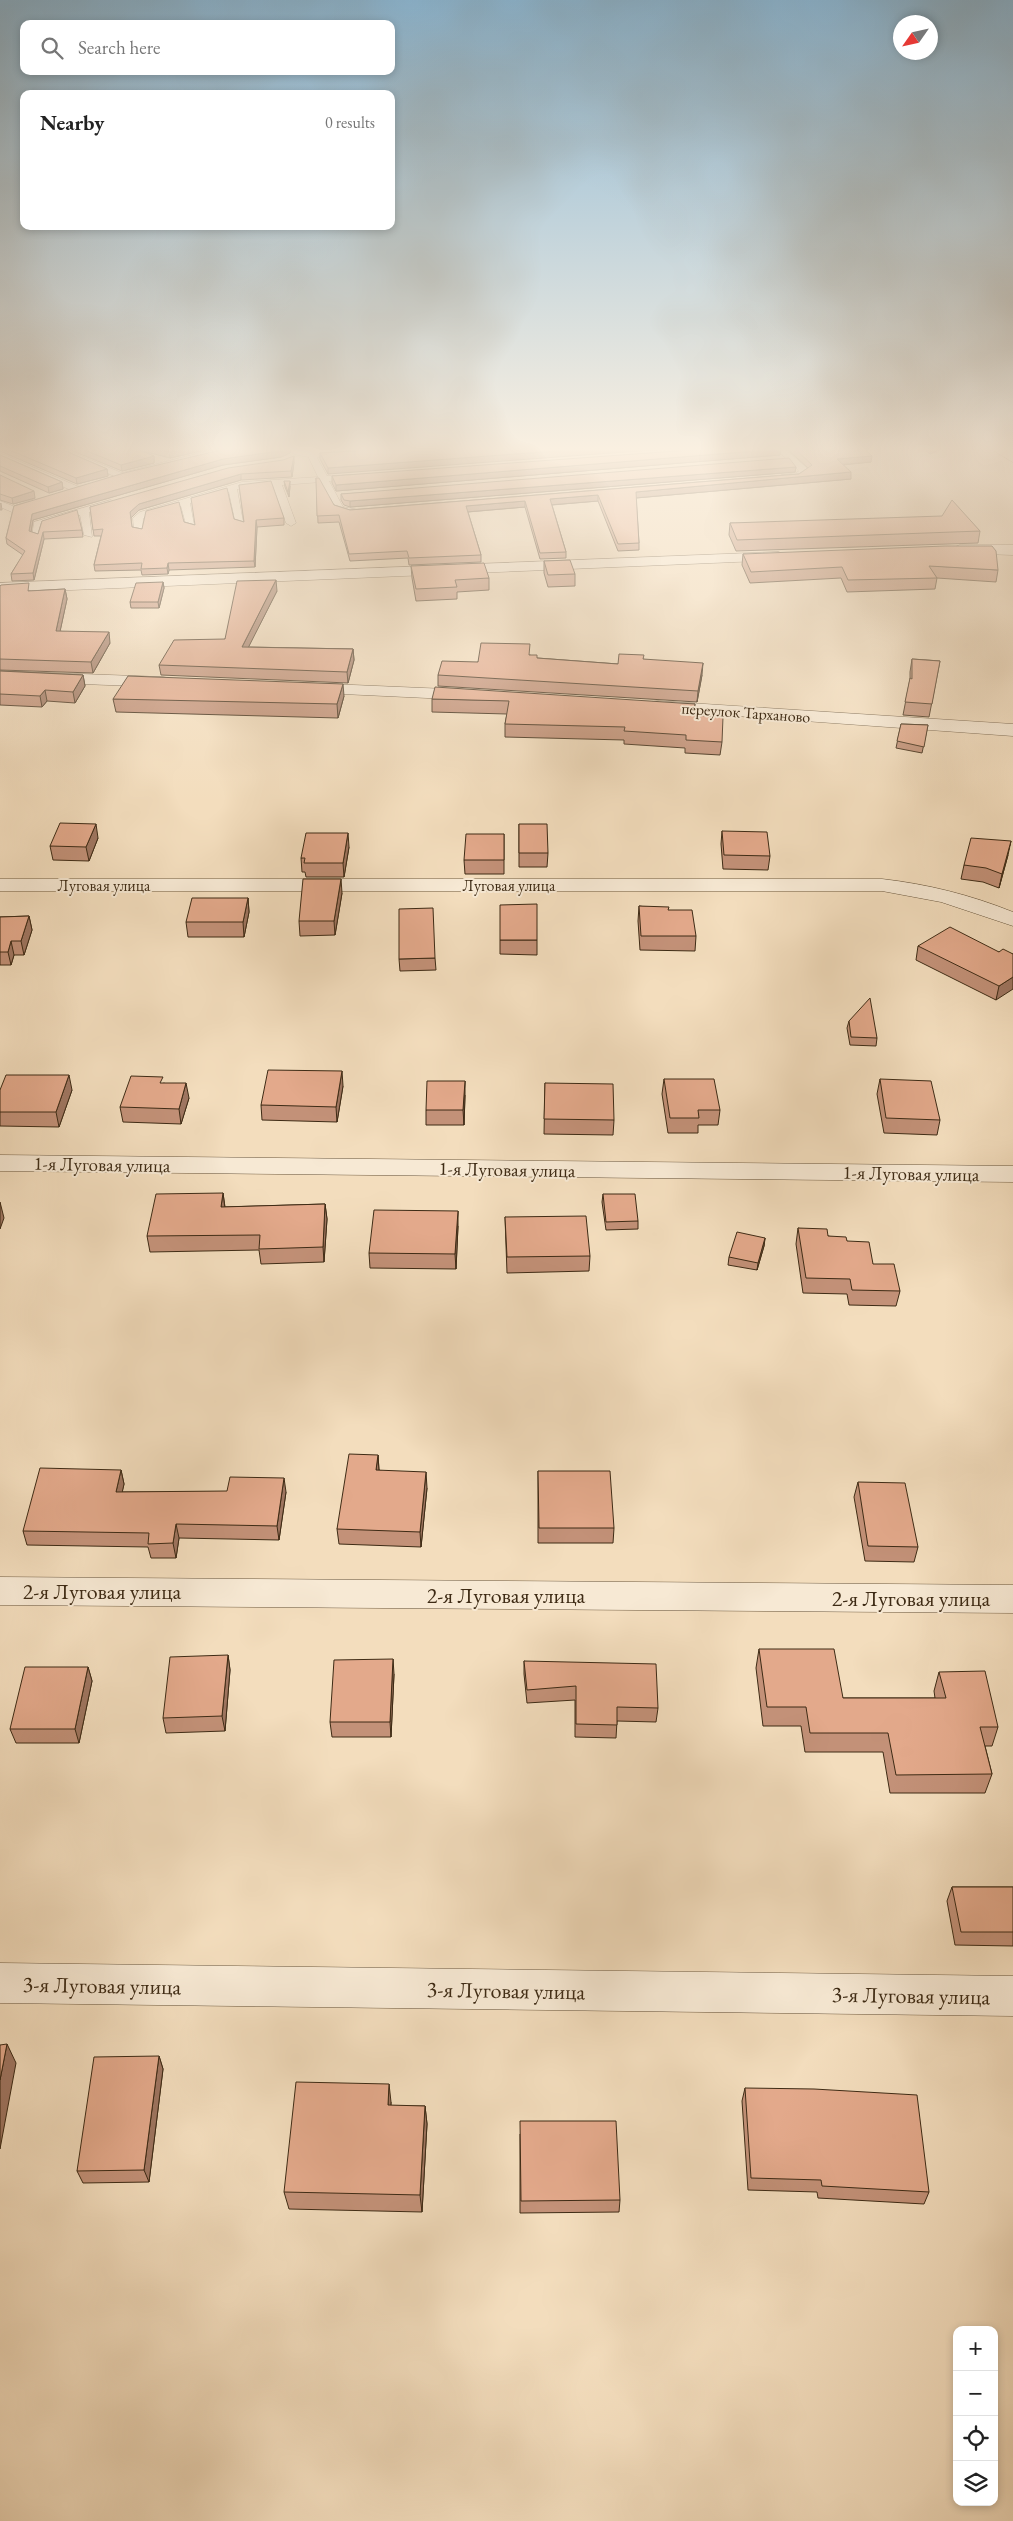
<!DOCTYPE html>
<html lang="en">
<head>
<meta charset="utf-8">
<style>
  :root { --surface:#fff; --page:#f2f2f2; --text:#222; --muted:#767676; --line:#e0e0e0 }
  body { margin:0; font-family:"EB Garamond",serif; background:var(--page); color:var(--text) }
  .controls { position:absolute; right:15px; bottom:15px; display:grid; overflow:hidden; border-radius:10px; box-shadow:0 2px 8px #0003 }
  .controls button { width:45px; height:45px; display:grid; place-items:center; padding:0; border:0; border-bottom:1px solid var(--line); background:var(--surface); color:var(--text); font:25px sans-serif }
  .compass { position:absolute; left:893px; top:15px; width:45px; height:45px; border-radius:50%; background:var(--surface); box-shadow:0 2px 8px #0003; rotate:236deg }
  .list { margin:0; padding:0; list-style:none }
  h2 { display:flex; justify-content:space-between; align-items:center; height:65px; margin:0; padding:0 20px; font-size:21px }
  h2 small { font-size:16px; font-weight:400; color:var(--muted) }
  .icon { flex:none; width:28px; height:28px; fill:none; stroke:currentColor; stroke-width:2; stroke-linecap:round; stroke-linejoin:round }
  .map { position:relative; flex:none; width:1013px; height:2521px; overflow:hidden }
  .search { position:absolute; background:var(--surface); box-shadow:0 2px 8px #0003; left:20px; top:20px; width:375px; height:55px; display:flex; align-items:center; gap:12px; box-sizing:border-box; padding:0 18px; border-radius:10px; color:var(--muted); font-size:19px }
  .panel { position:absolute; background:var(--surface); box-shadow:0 2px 8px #0003; left:20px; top:90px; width:375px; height:140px; border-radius:10px }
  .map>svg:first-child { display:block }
</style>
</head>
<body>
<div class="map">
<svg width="1013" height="2521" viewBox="0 0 1013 2521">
  <rect width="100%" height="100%" fill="#f3ddbd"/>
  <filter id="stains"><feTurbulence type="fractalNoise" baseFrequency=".004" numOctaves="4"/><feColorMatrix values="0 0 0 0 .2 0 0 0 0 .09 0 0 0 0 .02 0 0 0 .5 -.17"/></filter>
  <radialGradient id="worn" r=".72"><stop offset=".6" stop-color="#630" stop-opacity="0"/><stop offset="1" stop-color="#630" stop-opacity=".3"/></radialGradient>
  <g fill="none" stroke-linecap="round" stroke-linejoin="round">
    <g stroke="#6b583f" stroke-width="1">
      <g id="lane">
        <polygon points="53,449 64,449 122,473 215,449 219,452 121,479"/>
        <polygon points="776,449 785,449 808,469 808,473 798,479 781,479 781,475 796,473 799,471"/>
        <polygon points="311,451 315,454 327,476 357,475 358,477 354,480 329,481 343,507 360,510 360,514 336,511 321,482 282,485 296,523 291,526 286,523 273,486 237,489 244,527 236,525 229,492 190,503 195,530 187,528 181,506 146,516 143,519 142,534 134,532 133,518 140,512 242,482 318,477 307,454"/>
        <polygon points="0,453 79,487 81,489 73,491 0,459"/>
        <polygon points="35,499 38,500 38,504 12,512 0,507 0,501 13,506"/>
        <polygon points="111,500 116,503 114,505 89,512 92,537 84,535 80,515 42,526 40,539 32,537 34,522"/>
      </g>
    </g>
    <g stroke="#6b583f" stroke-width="1">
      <g id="street">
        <path d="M287 449H395L388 453C367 454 300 465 287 449Z"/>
        <polygon points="991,449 1007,449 1013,452 1013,462"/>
        <polygon points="960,545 1013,545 1013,555 955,553 952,550 955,547"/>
        <polygon points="779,552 787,557 784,560 0,593 0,583"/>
        <polygon points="0,671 163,677 169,678 172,682 169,686 163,687 0,681"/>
        <polygon points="306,683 470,690 476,691 479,695 476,699 470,700 300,692 297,688 300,684"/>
        <polygon points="658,701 1013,724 1013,736 652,710 649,706 652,702"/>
        <path d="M0 879H882C927 884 971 895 1013 912V926L941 902 882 891H0Z"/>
        <polygon points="0,1155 1013,1166 1013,1182 0,1171"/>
        <polygon points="0,1577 1013,1585 1013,1613 0,1605"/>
        <polygon points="0,1963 1013,1976 1013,2016 0,2003"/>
      </g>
    </g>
    <use href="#lane" fill="#f7e9d4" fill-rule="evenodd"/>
    <use href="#street" fill="#f7e9d4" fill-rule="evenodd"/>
  </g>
  <g fill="#c39178" stroke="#3e2b15">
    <polygon points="0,449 61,449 107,469 108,476 77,484 0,451"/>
    <polygon points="68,449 209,449 170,458 139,450 154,456 154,463 122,471"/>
    <polygon points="225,449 290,449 290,453 281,457 223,465 33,520 31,532 38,534 42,521 82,530 83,537 44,539 34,580 12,581 11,574 23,555 7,544 6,538 14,506"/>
    <polygon points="386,449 328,474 320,459 320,453"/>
    <polygon points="780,449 780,455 336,491 332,483 332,476"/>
    <polygon points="787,449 864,449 871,462 843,465 851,479 636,498 639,543 639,550 618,551 598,501 552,505 566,552 566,558 540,559 525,507 468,512 481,555 481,562 409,565 408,558 350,561 339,522 318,523 316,478 334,505 350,510 799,474 808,468"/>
    <polygon points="924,449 941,449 930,454"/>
    <polygon points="0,455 62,482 63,489 49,493 0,471"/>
    <polygon points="294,462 292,477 241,480 139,510 131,518 132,527 142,529 184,522 195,525 234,519 244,522 239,485 284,518 284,525 257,527 255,567 169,570 168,574 142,575 141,570 95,571 94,565 101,536 94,536 90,507"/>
    <polygon points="796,467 795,472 350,507 344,505 341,500 341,494"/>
    <polygon points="0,475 35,498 13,504 0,500"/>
    <polygon points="284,481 290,486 289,497 285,487"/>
    <polygon points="730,523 980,531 978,543 736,551 729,535"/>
    <polygon points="743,554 998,570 996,582 937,578 935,589 847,592 841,578 750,583 742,565"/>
    <polygon points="544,561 575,574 575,586 548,587 544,573"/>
    <polygon points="411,566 489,578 489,590 457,592 457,599 416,601 412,578"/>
    <polygon points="163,582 164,588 159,608 131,608 130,602"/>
    <polygon points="0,586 31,591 65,589 67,599 60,631 110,643 93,673 0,670"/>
    <polygon points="277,591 248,647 353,649 354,660 348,683 161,675 159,665 225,639"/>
    <polygon points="530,655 537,658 618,664 643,659 702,675 697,702 438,686 438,675 478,662"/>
    <polygon points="912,659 940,661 929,717 903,715 910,679 910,672"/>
    <polygon points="0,671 83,675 85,686 75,703 47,701 42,707 0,705"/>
    <polygon points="344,696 338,718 116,712 113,699"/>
    <polygon points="432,699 695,704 694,715 722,742 720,755 685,753 685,748 624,744 624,740 505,737 505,724 507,714 432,712"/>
    <polygon points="901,724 928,725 922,753 896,748"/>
    <polygon points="519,824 548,853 547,867 519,867"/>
    <polygon points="722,831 770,856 768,870 723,869 721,844"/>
    <polygon points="504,834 504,874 465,874 464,860"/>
    <polygon points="98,838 89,861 53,860 50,846"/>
    <polygon points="349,847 344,877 306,877 305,872 302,872 301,858"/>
    <polygon points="1008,855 999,888 983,882 961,879 964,865"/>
    <polygon points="342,893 335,935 300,936 299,921"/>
    <polygon points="248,898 249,912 244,937 188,937 186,922"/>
    <polygon points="639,906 668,910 696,936 695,951 640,950 638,921"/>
    <polygon points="29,916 32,930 24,955 14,955 11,965 0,965 0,917"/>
    <polygon points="500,940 537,940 537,955 500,954"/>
    <polygon points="918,946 999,952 1013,954 996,1000 916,960"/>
    <polygon points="435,958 436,970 400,971 399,959"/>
    <polygon points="849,1021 877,1038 876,1046 850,1045 847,1028"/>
    <polygon points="664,1079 720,1110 718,1125 698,1125 698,1133 668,1133 662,1094"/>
    <polygon points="880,1079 940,1120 937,1135 884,1133 877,1094"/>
    <polygon points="164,1083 189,1098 181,1124 123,1122 120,1107"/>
    <polygon points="545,1083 614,1120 613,1135 544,1134"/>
    <polygon points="343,1086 337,1122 262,1120 261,1105"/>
    <polygon points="0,1090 72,1090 59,1127 0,1126"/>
    <polygon points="465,1095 464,1125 426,1125 426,1110"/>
    <polygon points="223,1193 225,1207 325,1204 327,1219 324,1262 261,1264 259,1250 150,1252 147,1236"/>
    <polygon points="603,1194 638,1221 638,1229 606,1230 602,1202"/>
    <polygon points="505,1217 590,1256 589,1271 507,1273"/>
    <polygon points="458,1226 456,1269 370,1268 369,1253"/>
    <polygon points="798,1228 847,1241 873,1264 900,1291 896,1306 849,1305 847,1294 803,1293 796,1244"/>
    <polygon points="765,1238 764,1246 757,1270 728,1265 729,1257"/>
    <polygon points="378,1455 379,1470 427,1488 421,1547 339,1544 337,1529"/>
    <polygon points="121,1470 124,1484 122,1492 286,1492 279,1540 179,1538 176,1558 151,1558 148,1547 27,1545 23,1531"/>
    <polygon points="538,1471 614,1528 613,1543 538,1543"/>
    <polygon points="858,1482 918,1547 914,1562 865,1561 854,1497"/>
    <polygon points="759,1649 843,1698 935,1698 934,1691 939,1672 998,1727 992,1746 985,1746 992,1774 985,1793 890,1793 883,1752 805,1752 801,1726 763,1726 756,1668"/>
    <polygon points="228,1655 230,1670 225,1731 166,1733 163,1718"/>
    <polygon points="524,1661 658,1708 656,1722 617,1721 616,1738 575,1737 575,1700 527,1703 524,1674"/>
    <polygon points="88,1667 92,1681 79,1743 16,1743 10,1729"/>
    <polygon points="394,1674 391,1737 332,1737 330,1722"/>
    <polygon points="952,1887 1013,1887 1013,1946 955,1945 947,1901"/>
    <polygon points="159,2056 163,2069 149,2182 83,2183 77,2171"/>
    <polygon points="745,2088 929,2192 924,2204 818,2198 817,2192 748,2190 742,2101"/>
    <polygon points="391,2102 391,2106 425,2106 427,2124 422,2212 289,2209 284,2192"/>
    <polygon points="520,2134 620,2200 619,2212 520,2213"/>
  </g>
  <g fill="#9f7661" stroke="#3e2b15">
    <polygon points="182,449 209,449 170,458 169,452"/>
    <polygon points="286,449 290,449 290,453 281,457 223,465 33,520 30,538 29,531 32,514 223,459"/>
    <polygon points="582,449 665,449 328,474 328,468"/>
    <polygon points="780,449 780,455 336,491 336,485"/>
    <polygon points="931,449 941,449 930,454"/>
    <polygon points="154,456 154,463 122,471 121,465"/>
    <polygon points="294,456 294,462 292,477 291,471"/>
    <polygon points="872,456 871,462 836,465 837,459"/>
    <polygon points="796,467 795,472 350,507 350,501"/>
    <polygon points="107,469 108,476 77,484 76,478"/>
    <polygon points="851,472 851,479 635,498 636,492"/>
    <polygon points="241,474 241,480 139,510 131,518 130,512 139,504"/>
    <polygon points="290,481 290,486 289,497 288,492"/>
    <polygon points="62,482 63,489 49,493 48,487"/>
    <polygon points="34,491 35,498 13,504 12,498"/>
    <polygon points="598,495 598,501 549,505 550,499"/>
    <polygon points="525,501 525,507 466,512 466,506"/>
    <polygon points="1,503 2,510 0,510 0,504"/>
    <polygon points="256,520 257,527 255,567 254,561"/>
    <polygon points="43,532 44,539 34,580 33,573"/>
    <polygon points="168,563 169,570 168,574 167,568"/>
    <polygon points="276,580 277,591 243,658 242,647"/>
    <polygon points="163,582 164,588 159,608 158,602"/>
    <polygon points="65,589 67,599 58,641 56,631"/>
    <polygon points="109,632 110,643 93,673 91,662"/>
    <polygon points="353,649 354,660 348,683 347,672"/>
    <polygon points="703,663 702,675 697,702 698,691"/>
    <polygon points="83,675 85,686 75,703 73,692"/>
    <polygon points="343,684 344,696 338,718 337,704"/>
    <polygon points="45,690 47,701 42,707 40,696"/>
    <polygon points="96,824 98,838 89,861 86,847"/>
    <polygon points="348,833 349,847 344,877 343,863"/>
    <polygon points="1011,841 1008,855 999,888 1002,874"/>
    <polygon points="341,879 342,893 335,935 334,921"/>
    <polygon points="248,898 249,912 244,937 243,922"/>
    <polygon points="29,916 32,930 24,955 21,941"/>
    <polygon points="11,941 14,955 11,965 8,952"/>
    <polygon points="1013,977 1013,989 996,1000 999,986"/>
    <polygon points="342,1071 343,1086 337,1122 336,1107"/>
    <polygon points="69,1075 72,1090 59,1127 56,1112"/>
    <polygon points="465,1081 465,1095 464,1125 463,1110"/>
    <polygon points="186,1083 189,1098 181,1124 179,1109"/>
    <polygon points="223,1193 225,1209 221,1207"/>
    <polygon points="0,1202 4,1218 0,1229"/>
    <polygon points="325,1204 327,1219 324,1262 323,1247"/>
    <polygon points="458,1211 458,1226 456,1269 455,1254"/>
    <polygon points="765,1238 764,1246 757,1270 758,1263"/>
    <polygon points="378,1455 379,1471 376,1470"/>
    <polygon points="121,1470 124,1484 119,1507 116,1492"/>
    <polygon points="426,1472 427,1488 421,1547 420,1532"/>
    <polygon points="284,1478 286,1492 279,1540 277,1526"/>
    <polygon points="176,1524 179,1538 176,1558 173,1543"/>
    <polygon points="228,1655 230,1670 225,1731 222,1716"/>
    <polygon points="393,1659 394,1674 391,1737 390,1722"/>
    <polygon points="88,1667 92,1681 79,1743 75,1729"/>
    <polygon points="7,2044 16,2063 0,2149 0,2080"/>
    <polygon points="159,2056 163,2069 149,2182 144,2170"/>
    <polygon points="389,2084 391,2102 390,2124 388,2105"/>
    <polygon points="425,2106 427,2124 422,2212 420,2195"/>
  </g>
  <g fill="#e3a98b" stroke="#3e2b15">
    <polygon points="7,449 61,449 107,469 76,478"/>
    <polygon points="82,449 137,449 154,456 121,465"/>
    <polygon points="158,449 182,449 169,452"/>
    <polygon points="225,449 286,449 280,451 223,459 32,514 29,531 38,534 42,521 77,510 82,530 43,532 33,573 11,574 25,551 6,538 14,506 124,473"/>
    <polygon points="386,449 582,449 328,468 320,453"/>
    <polygon points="704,449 780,449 336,485 332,476"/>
    <polygon points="795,449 864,449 872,456 837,459 851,472 636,492 639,543 618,544 598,495 550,499 566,552 540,553 525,501 466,506 481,555 409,558 407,551 349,554 339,515 317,516 316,478 319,478 334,505 350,510 799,474 812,465"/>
    <polygon points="0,455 62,482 48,487 0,466"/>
    <polygon points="294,456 291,471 241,474 139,504 130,512 132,527 142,529 146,511 179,502 184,522 195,525 191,498 227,488 234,519 244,522 239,485 271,481 284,518 256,520 254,561 168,563 167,568 141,569 142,563 94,565 103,529 93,530 90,507 228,468 283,460"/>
    <polygon points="789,458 796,467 350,501 344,500 341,494"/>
    <polygon points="0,475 34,491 12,498 0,494"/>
    <polygon points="284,481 290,481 288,492"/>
    <polygon points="952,500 980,531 737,540 730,523 942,516"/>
    <polygon points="945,546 992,546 996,551 998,570 929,566 937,578 848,580 842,567 751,572 743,554"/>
    <polygon points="570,560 575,574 548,575 544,561"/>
    <polygon points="484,563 489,578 455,580 457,587 416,589 411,566"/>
    <polygon points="276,580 242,647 353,649 347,672 159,665 174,640 225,639 237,581"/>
    <polygon points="163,582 158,602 130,602 136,583"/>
    <polygon points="29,583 28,591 65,589 56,631 109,632 91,662 0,659 0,586 1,585"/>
    <polygon points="481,643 530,644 529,655 537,655 537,658 618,664 619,654 644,655 643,659 703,663 698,691 438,675 442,661 478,662"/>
    <polygon points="912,659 940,661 932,704 905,702 910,678 912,679"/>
    <polygon points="0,671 83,675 73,692 45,690 40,696 0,694"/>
    <polygon points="128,676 343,684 337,704 113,699"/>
    <polygon points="435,687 695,704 693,715 723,717 722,742 686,740 686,735 624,731 625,727 505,724 509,701 432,699"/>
    <polygon points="901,724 928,725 924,747 897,741"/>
    <polygon points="60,823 96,824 86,847 50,846"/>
    <polygon points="519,824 547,824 548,853 519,853"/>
    <polygon points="722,831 767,832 770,856 724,855"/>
    <polygon points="306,833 348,833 343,863 304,863 305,858 301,858"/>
    <polygon points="466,834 504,834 504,860 464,860"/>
    <polygon points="971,838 1011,841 1002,874 986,868 964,865"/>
    <polygon points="303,879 341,879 334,921 299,921"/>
    <polygon points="192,898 248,898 243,922 186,922"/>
    <polygon points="537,904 537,940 500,940 500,905"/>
    <polygon points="639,906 669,907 668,910 692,910 696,936 641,936"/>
    <polygon points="433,908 435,958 399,959 399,909"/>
    <polygon points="29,916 21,941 11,941 8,952 0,952 0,917"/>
    <polygon points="950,927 999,952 1003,949 1013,954 1013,977 999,986 918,946"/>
    <polygon points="870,998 877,1038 851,1037 849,1021"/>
    <polygon points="268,1070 342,1071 336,1107 261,1105"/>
    <polygon points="6,1075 69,1075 56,1112 0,1112 0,1090"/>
    <polygon points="131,1076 163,1077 160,1083 186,1083 179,1109 120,1107"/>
    <polygon points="664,1079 714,1079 720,1110 698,1110 699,1118 670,1118"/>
    <polygon points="880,1079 931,1081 940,1120 886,1118"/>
    <polygon points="427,1081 465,1081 463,1110 426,1110"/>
    <polygon points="545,1083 613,1084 614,1120 544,1119"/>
    <polygon points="223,1193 221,1207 325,1204 323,1247 259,1249 260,1235 147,1236 156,1194"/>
    <polygon points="603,1194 635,1194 638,1221 606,1222"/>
    <polygon points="374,1210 458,1211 455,1254 369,1253"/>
    <polygon points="586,1216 590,1256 507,1257 505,1217"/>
    <polygon points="798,1228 827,1229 828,1236 846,1237 847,1241 869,1242 873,1264 894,1264 900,1291 852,1290 850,1279 806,1278"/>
    <polygon points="737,1232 765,1238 758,1263 729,1257"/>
    <polygon points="349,1454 378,1455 376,1470 426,1472 420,1532 337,1529"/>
    <polygon points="40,1468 121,1470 116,1492 227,1491 230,1477 284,1478 277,1526 176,1524 173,1543 148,1544 149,1533 23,1531"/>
    <polygon points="538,1471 610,1471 614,1528 539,1528"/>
    <polygon points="858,1482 905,1483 918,1547 868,1546"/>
    <polygon points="759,1649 834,1649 843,1698 946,1698 939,1672 985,1671 998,1727 980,1727 992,1774 896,1775 888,1733 810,1733 806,1707 767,1707"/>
    <polygon points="228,1655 222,1716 163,1718 170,1657"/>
    <polygon points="393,1659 390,1722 330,1722 334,1660"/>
    <polygon points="524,1661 656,1664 658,1708 617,1707 617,1725 576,1724 576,1686 527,1690"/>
    <polygon points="25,1667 88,1667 75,1729 10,1729"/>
    <polygon points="952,1887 1013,1887 1013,1932 961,1932"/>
    <polygon points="7,2044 0,2080 0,2045"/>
    <polygon points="159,2056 144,2170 77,2171 94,2057"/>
    <polygon points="296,2082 389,2084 388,2105 425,2106 420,2195 284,2192"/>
    <polygon points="745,2088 814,2089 917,2095 929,2192 822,2186 821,2180 751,2178"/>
    <polygon points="520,2121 616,2121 620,2200 521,2201"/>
  </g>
  <linearGradient id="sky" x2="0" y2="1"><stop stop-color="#8ab7d5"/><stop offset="0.56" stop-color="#faf0e1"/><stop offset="1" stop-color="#faf0e1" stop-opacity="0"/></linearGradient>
  <rect width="1013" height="802" fill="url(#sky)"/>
  <g text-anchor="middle" stroke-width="4" stroke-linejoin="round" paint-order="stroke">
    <g font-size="16" fill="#3e2b15" stroke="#f7e9d4">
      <text transform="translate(746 712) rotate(4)" y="6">переулок Тарханово</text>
      <text x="104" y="891">Луговая улица</text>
      <text x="509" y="891">Луговая улица</text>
    </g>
    <g font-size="19" fill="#3e2b15" stroke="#f7e9d4">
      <text transform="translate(102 1164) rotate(1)" y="7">1-я Луговая улица</text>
      <text transform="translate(507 1169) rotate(1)" y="7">1-я Луговая улица</text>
      <text transform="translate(911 1173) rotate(1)" y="7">1-я Луговая улица</text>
    </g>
    <g font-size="22" fill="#3e2b15" stroke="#f7e9d4">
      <text x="102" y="1599">2-я Луговая улица</text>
      <text x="506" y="1603">2-я Луговая улица</text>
      <text x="911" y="1606">2-я Луговая улица</text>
      <text transform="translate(102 1985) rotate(1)" y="8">3-я Луговая улица</text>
      <text transform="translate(506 1990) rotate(1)" y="8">3-я Луговая улица</text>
      <text transform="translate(911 1995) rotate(1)" y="8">3-я Луговая улица</text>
    </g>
  </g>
  <rect width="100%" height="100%" filter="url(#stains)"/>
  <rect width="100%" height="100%" fill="url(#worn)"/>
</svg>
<div class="controls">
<button>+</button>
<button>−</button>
<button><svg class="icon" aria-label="locate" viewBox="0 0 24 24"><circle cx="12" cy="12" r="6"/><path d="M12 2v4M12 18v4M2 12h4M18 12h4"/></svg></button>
<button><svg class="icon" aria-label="layers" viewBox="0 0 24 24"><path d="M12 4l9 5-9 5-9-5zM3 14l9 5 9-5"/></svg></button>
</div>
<svg class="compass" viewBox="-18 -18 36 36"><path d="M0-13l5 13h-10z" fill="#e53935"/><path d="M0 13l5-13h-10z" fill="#767676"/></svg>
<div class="search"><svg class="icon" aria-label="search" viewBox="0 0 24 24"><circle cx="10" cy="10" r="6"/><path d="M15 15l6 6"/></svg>Search here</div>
<section class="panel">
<h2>Nearby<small>0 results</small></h2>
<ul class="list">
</ul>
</section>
</div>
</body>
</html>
